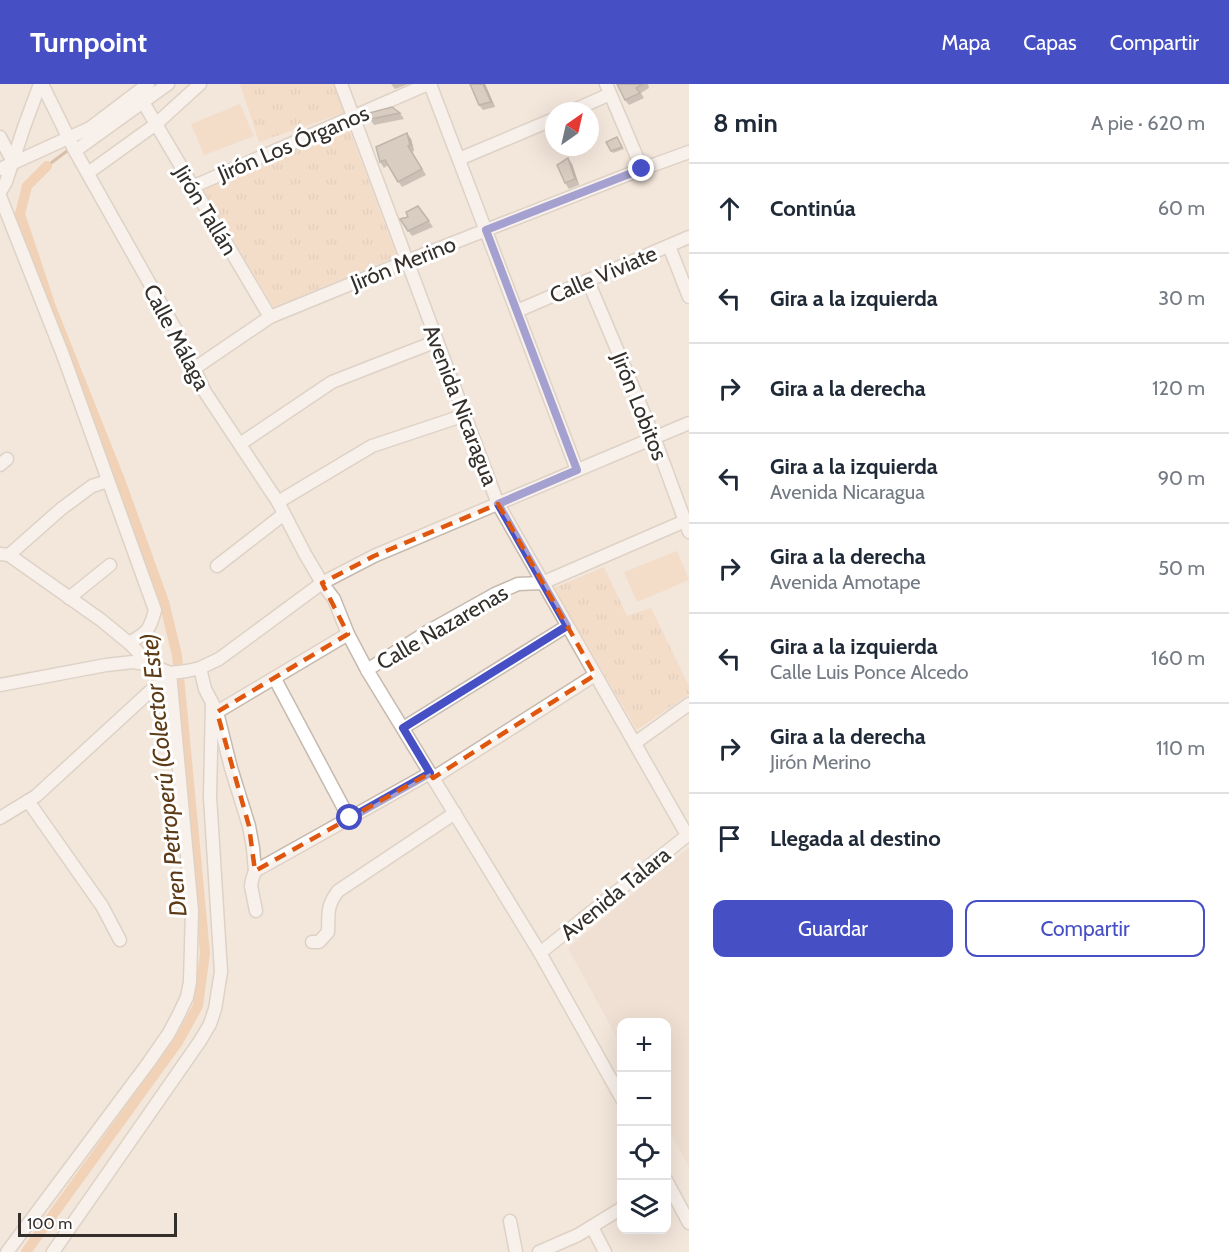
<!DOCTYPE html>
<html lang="es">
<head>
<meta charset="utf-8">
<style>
  :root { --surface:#fff; --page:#f2f2f3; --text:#1f2937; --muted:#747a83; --line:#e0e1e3; --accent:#464fc4 }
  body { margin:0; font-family:Cabin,sans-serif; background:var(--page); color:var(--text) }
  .controls { position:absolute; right:18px; bottom:18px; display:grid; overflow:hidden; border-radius:12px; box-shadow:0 6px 24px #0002 }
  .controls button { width:54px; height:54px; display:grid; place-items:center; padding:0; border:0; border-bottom:2px solid var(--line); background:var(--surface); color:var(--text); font:30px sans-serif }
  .compass { position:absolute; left:545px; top:18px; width:54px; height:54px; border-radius:50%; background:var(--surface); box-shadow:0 6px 24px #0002; rotate:34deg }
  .scale { position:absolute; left:18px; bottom:15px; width:159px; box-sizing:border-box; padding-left:6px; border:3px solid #342f2a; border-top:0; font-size:16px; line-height:21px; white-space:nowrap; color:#342f2a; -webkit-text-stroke:4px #fff; paint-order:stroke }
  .stop { position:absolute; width:18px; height:18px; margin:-14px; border:4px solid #464fc4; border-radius:50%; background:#fff }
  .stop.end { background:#464fc4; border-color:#fff; box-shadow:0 2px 6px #0008 }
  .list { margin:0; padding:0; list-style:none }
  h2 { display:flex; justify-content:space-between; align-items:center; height:78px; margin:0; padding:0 24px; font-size:26px }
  h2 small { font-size:20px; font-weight:400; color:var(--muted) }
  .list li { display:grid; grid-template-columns:39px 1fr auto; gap:18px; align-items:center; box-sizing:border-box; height:90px; padding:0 24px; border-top:2px solid var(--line) }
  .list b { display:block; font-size:22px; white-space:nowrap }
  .list p { margin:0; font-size:20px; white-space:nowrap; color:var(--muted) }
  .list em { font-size:20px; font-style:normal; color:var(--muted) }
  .actions { display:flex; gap:12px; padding:18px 24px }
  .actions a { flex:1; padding:14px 0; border:2px solid var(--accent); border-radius:12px; text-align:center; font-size:21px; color:var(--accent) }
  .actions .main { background:var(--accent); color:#fff }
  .icon { flex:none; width:33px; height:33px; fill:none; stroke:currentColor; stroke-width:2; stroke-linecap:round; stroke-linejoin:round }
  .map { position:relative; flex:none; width:689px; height:1168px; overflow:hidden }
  header { display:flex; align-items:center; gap:36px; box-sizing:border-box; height:84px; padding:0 30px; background:var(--accent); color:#fff }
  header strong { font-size:28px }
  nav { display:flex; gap:33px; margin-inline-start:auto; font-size:21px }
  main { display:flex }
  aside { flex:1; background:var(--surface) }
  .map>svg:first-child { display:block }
</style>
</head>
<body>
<header>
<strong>Turnpoint</strong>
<nav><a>Mapa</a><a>Capas</a><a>Compartir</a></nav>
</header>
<main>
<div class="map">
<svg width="689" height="1168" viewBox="0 0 689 1168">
  <defs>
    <pattern id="park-tufts" width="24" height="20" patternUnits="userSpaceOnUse" patternTransform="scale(1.5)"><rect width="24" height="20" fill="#f3d2b3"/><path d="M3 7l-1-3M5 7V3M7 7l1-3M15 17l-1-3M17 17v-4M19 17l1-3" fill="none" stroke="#d1b59a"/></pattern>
  </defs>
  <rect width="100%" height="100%" fill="#f3e6db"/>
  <polygon fill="#ecdaca" points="689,763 689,1083 667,1042 666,938 622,938 621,961 568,864"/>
  <g fill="#f3d2b3">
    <polygon points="240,20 254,52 204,71 191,40"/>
    <polygon points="677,467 689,496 637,518 624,488"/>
  </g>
  <g fill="url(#park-tufts)">
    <polygon points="240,0 334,0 344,29 259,58"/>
    <polygon points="348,42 397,172 274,224 203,105"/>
    <polygon points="604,483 627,532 651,524 689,602 689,610 637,646 554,504"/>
  </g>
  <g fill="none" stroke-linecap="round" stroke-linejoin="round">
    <polyline stroke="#b7916e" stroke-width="3" points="47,82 71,64"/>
    <polyline stroke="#efbb8b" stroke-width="10" points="26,1168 178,958 198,922 205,869 177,571 164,518 120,396 51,223 20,130 27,102 47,82"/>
    <g stroke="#c6baaf" stroke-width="15">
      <g id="minor">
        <polyline points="42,0 75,67 177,248 205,308 278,418 305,470 322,499 334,515 348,550 367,586 540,869 622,1015"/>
        <polyline points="341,0 498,420 687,751"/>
        <polyline points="430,0 577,386"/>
        <polyline points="606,0 642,85"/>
        <polyline points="143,18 270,233"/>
        <polyline points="572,27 610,10"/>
        <polyline points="0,53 13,78"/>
        <polyline points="75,67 168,0"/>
        <polyline points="459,75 554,35"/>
        <polyline points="0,85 90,44 148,0"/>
        <polyline points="88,89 156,40 200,0"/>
        <polyline points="192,103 428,0"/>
        <polyline points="0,108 6,98 24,43 40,0"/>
        <path d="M0 112 63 271 155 526C150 546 147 549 129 559"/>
        <polyline points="669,162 689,213"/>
        <polyline points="588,197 654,353 689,448"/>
        <polyline points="517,227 689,153"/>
        <polyline points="195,284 270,233 407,177 642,85 689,68"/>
        <polyline points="240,360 332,298 437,257"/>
        <polyline points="0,381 7,375"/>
        <polyline points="278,418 372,362 465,331"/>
        <polyline points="0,470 9,471 101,536 129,559 151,581 170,589 187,587 200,584 219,575 322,499 374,472 689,339"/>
        <polyline points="9,471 61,425 92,402 108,397"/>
        <polyline points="217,482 284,430"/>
        <polyline points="69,514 110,481"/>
        <polyline points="200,584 205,605 217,628 231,684 249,742 253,764 255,787 252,796 251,802 256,827"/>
        <polyline points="367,586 427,548 495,510 518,500 542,499 685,437"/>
        <polyline points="275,595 349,734"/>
        <polyline points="0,601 106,581 133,578 151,581"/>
        <polyline points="217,628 348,550"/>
        <polyline points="403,644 567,542"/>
        <polyline points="635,659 689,620"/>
        <polyline points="433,694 595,591"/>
        <polyline points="28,717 102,822 120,856"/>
        <polyline points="0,734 36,712 170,589"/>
        <polyline points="255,787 430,689"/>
        <path d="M312 858H319L328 848C329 829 326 823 338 807L455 729"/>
        <polyline points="540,869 689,750"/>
        <polyline points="666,1096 689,1139"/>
        <polyline points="510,1137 516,1168"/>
        <polyline points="592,1143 605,1168"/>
        <polyline points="7,1168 149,978 169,949 179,930 187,913 190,898 192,827 170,589"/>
        <polyline points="53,1168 200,957 210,940 215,925 221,888 210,713 212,618"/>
        <polyline points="539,1168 578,1151 622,1124"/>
      </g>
    </g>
    <use href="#minor" stroke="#fff" stroke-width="12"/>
  </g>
  <g fill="#a0968c">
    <polygon points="391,0 408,0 395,5"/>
    <polygon points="485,0 495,23 483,26 479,21"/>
    <polygon points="617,0 648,0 649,4 641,9 644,14 629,21 625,16"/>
    <polygon points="400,29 404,35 374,41 370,35"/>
    <polygon points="617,53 624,65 613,69 606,58"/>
    <polygon points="411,55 414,67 412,68 426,91 402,103 388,81 384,84 380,78"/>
    <polygon points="572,80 579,101 569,105 565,99"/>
    <polygon points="418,122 433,143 412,152 400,135 408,133"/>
  </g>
  <g fill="#827a72">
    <polygon points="483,0 485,0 495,23 491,18"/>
    <polygon points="407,49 411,55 414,67 410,61"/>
    <polygon points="568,74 572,80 579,101 575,95"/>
  </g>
  <g fill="#baaea3" stroke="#827a72" stroke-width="1.5">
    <polygon points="470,0 483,0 491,18 479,21"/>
    <polygon points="617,0 643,0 636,4 640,9 625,16"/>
    <polygon points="392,23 400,29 370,35 369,29"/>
    <polygon points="407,49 410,61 408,62 422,85 398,98 385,76 380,78 376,63"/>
    <polygon points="617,53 622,63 611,67 606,58"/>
    <polygon points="568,74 575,95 565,99 557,81"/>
    <polygon points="418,122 429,137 408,147 400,135 408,133 406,128"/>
  </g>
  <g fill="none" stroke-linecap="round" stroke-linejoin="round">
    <polyline stroke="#464fc4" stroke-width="8" points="350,734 430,689 403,644 567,542 498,420 577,386 486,146 642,85"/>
  </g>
  <path d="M0 0H689V1168H0ZM498 420 595 591 433 694 430 689 255 787 249 742 217 628 348 550 322 499 374 472Z" fill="#f3e6db" fill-opacity=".55" fill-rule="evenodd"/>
  <path fill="none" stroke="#df570e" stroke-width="4.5" stroke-dasharray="12 8" stroke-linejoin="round" d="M498 420 595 591 433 694 430 689 255 787 249 742 217 628 348 550 322 499 374 472Z"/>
  <g text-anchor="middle" stroke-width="6" stroke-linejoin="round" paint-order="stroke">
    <g font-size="22" fill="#342f2a" stroke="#fff">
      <text transform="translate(293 59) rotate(-23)" y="8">Jirón Los Órganos</text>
      <text transform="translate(206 126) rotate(59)" y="8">Jirón Tallán</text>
      <text transform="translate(403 179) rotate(-22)" y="8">Jirón Merino</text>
      <text transform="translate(603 190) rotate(-23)" y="8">Calle Viviate</text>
      <text transform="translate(177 253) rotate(62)" y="8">Calle Málaga</text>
      <text transform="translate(461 321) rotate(69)" y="8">Avenida Nicaragua</text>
      <text transform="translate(640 322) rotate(68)" y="8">Jirón Lobitos</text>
      <text transform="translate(442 543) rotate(-30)" y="8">Calle Nazarenas</text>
      <text transform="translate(615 809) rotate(-39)" y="8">Avenida Talara</text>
    </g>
    <g font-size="24" font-style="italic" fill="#5d3b16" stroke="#fff">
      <text transform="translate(164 691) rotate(-96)" y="8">Dren Petroperú (Colector Este)</text>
    </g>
  </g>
</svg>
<div class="controls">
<button>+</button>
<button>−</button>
<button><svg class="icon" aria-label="locate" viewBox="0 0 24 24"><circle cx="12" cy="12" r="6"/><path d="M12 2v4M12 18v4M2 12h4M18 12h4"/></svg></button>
<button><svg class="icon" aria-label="layers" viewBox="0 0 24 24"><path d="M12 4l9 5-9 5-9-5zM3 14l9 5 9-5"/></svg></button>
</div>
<svg class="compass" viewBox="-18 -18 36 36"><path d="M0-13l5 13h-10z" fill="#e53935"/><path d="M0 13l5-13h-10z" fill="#747a83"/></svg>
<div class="scale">100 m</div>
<div class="stop" style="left:350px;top:734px"></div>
<div class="stop end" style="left:642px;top:85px"></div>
</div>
<aside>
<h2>8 min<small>A pie · 620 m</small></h2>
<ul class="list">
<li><svg class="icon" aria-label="ahead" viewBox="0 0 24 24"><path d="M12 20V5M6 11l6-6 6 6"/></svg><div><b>Continúa</b></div><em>60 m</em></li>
<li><svg class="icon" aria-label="left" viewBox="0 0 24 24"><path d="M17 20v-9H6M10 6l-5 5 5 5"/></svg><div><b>Gira a la izquierda</b></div><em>30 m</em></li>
<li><svg class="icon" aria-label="right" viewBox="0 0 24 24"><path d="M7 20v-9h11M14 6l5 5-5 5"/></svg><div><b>Gira a la derecha</b></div><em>120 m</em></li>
<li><svg class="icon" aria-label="left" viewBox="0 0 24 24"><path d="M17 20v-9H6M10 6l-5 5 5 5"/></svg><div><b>Gira a la izquierda</b><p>Avenida Nicaragua</p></div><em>90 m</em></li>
<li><svg class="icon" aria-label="right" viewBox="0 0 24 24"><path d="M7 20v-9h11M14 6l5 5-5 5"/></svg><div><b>Gira a la derecha</b><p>Avenida Amotape</p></div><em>50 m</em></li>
<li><svg class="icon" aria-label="left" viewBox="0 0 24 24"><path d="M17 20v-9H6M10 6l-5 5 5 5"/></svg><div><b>Gira a la izquierda</b><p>Calle Luis Ponce Alcedo</p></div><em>160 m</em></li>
<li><svg class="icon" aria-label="right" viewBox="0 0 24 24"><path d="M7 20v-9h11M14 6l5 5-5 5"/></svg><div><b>Gira a la derecha</b><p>Jirón Merino</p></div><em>110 m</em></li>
<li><svg class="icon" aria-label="arrive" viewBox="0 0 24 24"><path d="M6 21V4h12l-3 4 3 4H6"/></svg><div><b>Llegada al destino</b></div></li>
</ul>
<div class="actions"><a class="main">Guardar</a><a>Compartir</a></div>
</aside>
</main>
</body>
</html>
